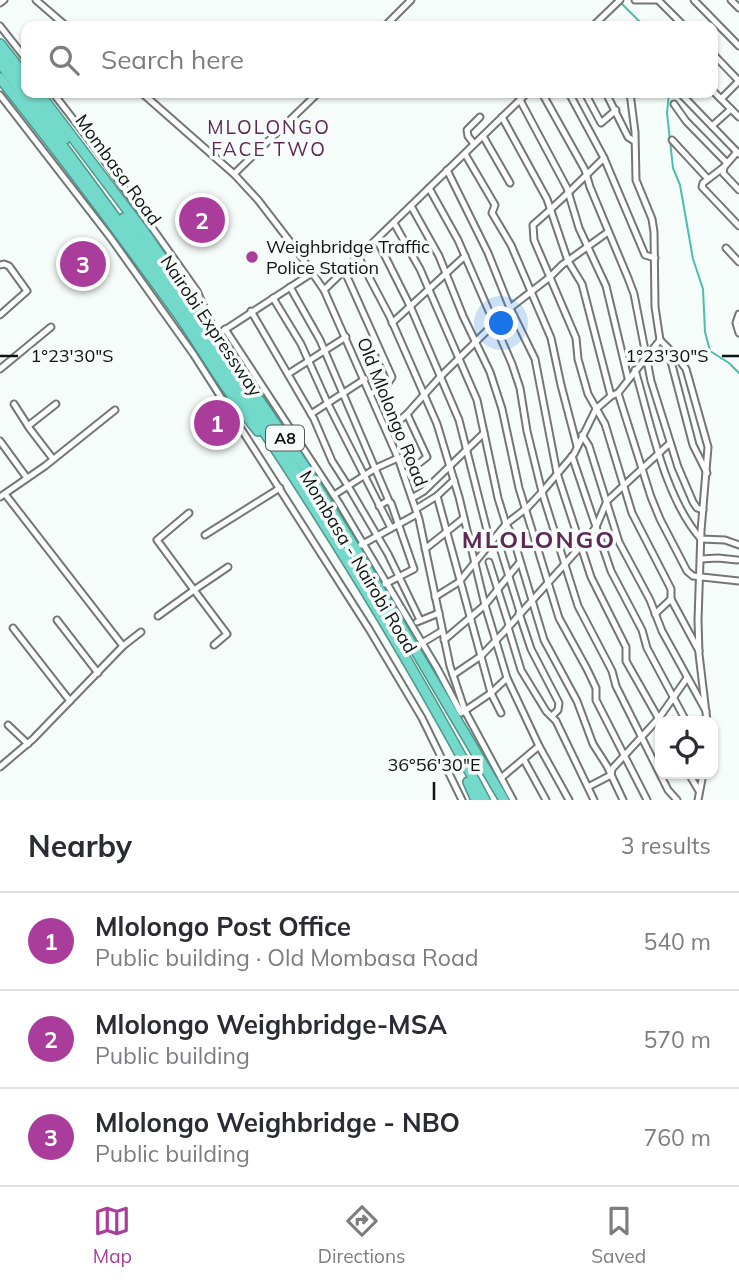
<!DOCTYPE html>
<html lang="en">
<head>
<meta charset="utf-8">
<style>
  :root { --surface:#fff; --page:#f7f7f7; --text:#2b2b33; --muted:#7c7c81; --line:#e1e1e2; --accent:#aa3d9b }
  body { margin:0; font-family:Mulish,sans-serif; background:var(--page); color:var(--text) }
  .controls { position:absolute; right:21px; bottom:21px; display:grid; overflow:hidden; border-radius:14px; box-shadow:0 2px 5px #0004 }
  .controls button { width:63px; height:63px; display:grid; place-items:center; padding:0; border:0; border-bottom:2px solid var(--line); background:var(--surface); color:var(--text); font:35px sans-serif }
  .you { position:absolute; left:502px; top:324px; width:24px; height:24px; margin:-18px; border:5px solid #fff; border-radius:50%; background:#1a73e8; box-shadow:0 0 0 10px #1a73e833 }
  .badge { display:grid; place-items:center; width:46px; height:46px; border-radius:50%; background:var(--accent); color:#fff; font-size:23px; font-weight:700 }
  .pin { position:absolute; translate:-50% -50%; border:4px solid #fff; box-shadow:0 2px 7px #0006 }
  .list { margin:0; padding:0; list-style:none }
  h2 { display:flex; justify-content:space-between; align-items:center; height:91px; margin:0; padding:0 28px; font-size:30px }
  h2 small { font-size:23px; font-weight:400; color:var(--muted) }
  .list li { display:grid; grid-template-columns:46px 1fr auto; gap:21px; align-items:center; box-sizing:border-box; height:98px; padding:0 28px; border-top:2px solid var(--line) }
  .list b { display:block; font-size:26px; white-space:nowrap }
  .list p { margin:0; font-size:23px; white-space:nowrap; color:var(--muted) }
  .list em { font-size:23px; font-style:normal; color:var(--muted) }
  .icon { flex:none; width:38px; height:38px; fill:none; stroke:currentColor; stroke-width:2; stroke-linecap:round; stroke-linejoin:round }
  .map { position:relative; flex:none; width:739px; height:800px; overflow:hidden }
  .search { position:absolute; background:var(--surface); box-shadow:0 2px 5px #0004; left:21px; right:21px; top:21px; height:77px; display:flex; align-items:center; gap:18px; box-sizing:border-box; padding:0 24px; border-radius:14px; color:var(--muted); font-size:26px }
  .sheet { height:385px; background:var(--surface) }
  nav { display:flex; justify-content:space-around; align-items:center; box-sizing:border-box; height:98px; border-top:2px solid var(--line); background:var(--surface); font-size:19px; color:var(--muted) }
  nav a { display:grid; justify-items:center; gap:4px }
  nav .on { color:var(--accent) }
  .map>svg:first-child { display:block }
</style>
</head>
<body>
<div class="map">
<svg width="739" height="800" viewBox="0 0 739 800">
  <rect width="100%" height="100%" fill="#f5fcfa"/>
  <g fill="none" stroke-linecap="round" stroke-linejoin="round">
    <g stroke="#4cbdae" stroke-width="2">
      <polyline points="621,3 644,26"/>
      <polyline points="669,93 667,113 673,168 680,185 693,259 703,289 705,332 710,351 729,363 739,373"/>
    </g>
    <g stroke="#727776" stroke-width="9">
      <g id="minor">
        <polyline points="36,0 66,26"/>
        <polyline points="635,0 656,0"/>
        <polyline points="658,0 684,26"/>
        <polyline points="694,0 739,46"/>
        <polyline points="731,0 739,8"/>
        <polyline points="0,3 4,0"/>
        <polyline points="0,26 26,59"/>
        <polyline points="385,26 411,0"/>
        <polyline points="593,26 620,0"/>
        <polyline points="713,54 739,81"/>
        <polyline points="713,91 739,117"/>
        <polyline points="53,93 94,146 197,291 211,323"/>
        <polyline points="142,93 234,174 258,200 298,252 324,290 398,458 419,519 450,666 465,711 513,800"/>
        <polyline points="542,93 585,170 590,187 628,278 634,294 651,381 678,467 693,502 697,508 703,510"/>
        <path d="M569 93 604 158C580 181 558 204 533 225L534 240 576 338 578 359 588 394 605 424 632 513 671 589V599L699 651"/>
        <polyline points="585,93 601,123 616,110"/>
        <polyline points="606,93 628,137 634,141"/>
        <polyline points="680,93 739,154"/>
        <polyline points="0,95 110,237 194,355 369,629 422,718 462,800"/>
        <polyline points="721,99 739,81"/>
        <polyline points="520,100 567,188 579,228 606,286 628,378"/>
        <polyline points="674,104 686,121 727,163"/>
        <polyline points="712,126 731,109"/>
        <polyline points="483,136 510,183"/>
        <polyline points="672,140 708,179"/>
        <polyline points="474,144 468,136 467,130 480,117"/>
        <polyline points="737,152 724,167 723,173 739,190"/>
        <polyline points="465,154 495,205 492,213 511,245 551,338 561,385 577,446"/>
        <polyline points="604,158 645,255 655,258"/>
        <polyline points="724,167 703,183 702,187 739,226"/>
        <polyline points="447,170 488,253 510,308 535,359 557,473 591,577 626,647 626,661 660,721"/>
        <polyline points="234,174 318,93"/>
        <polyline points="429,188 458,240 512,364 520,388 527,431 542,492 578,606 612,671 616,686 668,790 677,800"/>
        <polyline points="411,206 439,256 463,316 490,372 502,409 519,488 559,618 587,669 596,688 596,700 647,800"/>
        <polyline points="394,223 420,269 477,400 498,498 506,524 513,537 544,640 577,701 593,744 607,766 623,800"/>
        <polyline points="377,240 411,308 459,420 490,542"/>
        <polyline points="726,248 739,262"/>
        <polyline points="359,258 390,317 437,424 459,497 485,605 507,678 539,746 569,800"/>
        <polyline points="0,265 4,264 9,266 27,291 0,315"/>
        <polyline points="345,272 392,377 388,383 371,394"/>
        <polyline points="290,287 320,340 389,501"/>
        <polyline points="324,290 527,93"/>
        <polyline points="273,298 301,344 328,404 391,528"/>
        <polyline points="251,311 314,419 332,461 348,486 376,468 398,458"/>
        <polyline points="739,314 736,323 739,333"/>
        <polyline points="392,323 465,256"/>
        <polyline points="225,329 339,503 437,668 461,713"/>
        <polyline points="217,335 312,273"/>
        <polyline points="660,340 676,356 686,369 708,447 701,531 698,620 699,654 707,721"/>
        <polyline points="668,350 693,445 707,473"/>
        <polyline points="0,369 51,327"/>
        <path d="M635 370C651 423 664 497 701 539L725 540 739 545"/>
        <polyline points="288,374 346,337"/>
        <polyline points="618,393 651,497 660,519 687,571 693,576 739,581"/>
        <polyline points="611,396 618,393 660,340 655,307 654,232 652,219 636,180 635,132 630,93"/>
        <polyline points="14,404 30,429 53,459"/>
        <polyline points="311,414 365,379"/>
        <polyline points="28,426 56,404"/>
        <polyline points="387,431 407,414 440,377 510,308 550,277 562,265 608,232"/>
        <polyline points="582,435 589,446 619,542 650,600 662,631 706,711"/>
        <polyline points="0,441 27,478"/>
        <polyline points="572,456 611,571 642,630 647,648 686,721"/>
        <polyline points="404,475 427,457 407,414"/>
        <polyline points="5,494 123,646 141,632"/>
        <polyline points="334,495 348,486 388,554 420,620"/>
        <polyline points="437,496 491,693 501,713"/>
        <polyline points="0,497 45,466 115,410"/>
        <polyline points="412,498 424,491 484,433"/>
        <polyline points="379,506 387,501 391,503 414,569 385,584"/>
        <polyline points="416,509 437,496 454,480"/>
        <polyline points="205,535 280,488"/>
        <polyline points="513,537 504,544 501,551 520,612"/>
        <polyline points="361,545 417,514"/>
        <polyline points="425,549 464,518"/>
        <polyline points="701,559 718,558 737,560"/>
        <polyline points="489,562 509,625"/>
        <polyline points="435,597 459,582 506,524 528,507 542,492 574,454 596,409 611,396 582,284 568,261 547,199 502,117"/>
        <polyline points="519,613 531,649 559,703 558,710 552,716"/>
        <polyline points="655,614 671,599"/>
        <polyline points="158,616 194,590 157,540 189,513"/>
        <polyline points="57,620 98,673"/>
        <polyline points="417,622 439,613"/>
        <polyline points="508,627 521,670 546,711 556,721 594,800"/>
        <polyline points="13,628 70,701"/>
        <polyline points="444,640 485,605 520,562"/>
        <polyline points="422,643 442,631"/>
        <polyline points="214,645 227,634 194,590 228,567"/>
        <polyline points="453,675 481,656 504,632 581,546 596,527 607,501 670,443"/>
        <polyline points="463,712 491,693 507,678"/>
        <polyline points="8,725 28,744"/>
        <polyline points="524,760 546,800"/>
        <polyline points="0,767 33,739 123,646"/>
        <polyline points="689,774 699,791"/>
        <polyline points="501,778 539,746"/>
        <polyline points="588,787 611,775 612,769 659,718 687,678"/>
        <polyline points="698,800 703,774"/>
      </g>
    </g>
    <g stroke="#51948a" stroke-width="12">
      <g id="highway">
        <polyline points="0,44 26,77"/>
        <polyline points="0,54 26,87"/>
        <path d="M0 63C179 297 346 540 485 800"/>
        <path d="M0 78C62 156 122 236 180 317 206 355 229 395 258 431"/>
        <polyline points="31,93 65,139"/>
        <polyline points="39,93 145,233 303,464 355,548 504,800"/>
        <polyline points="124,218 256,406 314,499"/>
        <polyline points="357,567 397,633"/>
        <polyline points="468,782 476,800"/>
      </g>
    </g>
    <use href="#minor" stroke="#fff" stroke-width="5"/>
    <use href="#highway" stroke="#73d9ca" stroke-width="9"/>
  </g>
  <path fill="none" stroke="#111312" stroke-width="2.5" d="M0 356H18M722 356H739M434 782V800"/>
  <circle fill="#aa3d9b" stroke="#f5fcfa" stroke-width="2.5" cx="252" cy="257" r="7"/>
  <g text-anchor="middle" stroke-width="7" stroke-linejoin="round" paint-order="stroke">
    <rect fill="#f5fcfa" stroke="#555958" stroke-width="2" x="266" y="425.5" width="38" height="25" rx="5"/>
    <g font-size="16" font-weight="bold" fill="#111312">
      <text x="285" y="444">A8</text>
    </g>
    <g font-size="18" fill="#111312" stroke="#f5fcfa">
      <text transform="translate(118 170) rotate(54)" y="6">Mombasa Road</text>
      <text transform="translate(211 326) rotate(56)" y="6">Nairobi Expressway</text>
      <text transform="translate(392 412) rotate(68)" y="6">Old Mlolongo Road</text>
      <text transform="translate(358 562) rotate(59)" y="6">Mombasa - Nairobi Road</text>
    </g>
    <g font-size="18" fill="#111312" stroke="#f5fcfa" text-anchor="start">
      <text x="266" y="253">Weighbridge Traffic<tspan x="266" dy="21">Police Station</tspan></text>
    </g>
    <g font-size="19" letter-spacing="2" fill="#5f2956" stroke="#f5fcfa">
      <text x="269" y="134">MLOLONGO<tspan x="269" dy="22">FACE TWO</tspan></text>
    </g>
    <g font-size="24" font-weight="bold" letter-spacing="2" fill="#5f2956" stroke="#f5fcfa">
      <text x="539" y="548">MLOLONGO</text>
    </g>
  </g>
  <g font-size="18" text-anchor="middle" fill="#111312" stroke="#f5fcfa" stroke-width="7" stroke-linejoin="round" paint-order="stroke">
    <text x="72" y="362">1°23'30"S</text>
    <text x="667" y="362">1°23'30"S</text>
    <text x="434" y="771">36°56'30"E</text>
  </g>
</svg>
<div class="controls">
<button><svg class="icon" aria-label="locate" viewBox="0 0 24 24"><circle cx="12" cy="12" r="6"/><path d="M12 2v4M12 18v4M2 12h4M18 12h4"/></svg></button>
</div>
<div class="you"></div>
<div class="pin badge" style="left:217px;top:423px">1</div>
<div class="pin badge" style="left:202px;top:220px">2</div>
<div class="pin badge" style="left:83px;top:264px">3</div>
<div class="search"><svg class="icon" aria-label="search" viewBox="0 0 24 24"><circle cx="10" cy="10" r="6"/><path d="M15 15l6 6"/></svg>Search here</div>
</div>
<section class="sheet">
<h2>Nearby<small>3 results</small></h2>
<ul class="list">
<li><span class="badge">1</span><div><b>Mlolongo Post Office</b><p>Public building · Old Mombasa Road</p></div><em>540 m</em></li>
<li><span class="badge">2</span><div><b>Mlolongo Weighbridge-MSA</b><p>Public building</p></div><em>570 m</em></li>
<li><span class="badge">3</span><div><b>Mlolongo Weighbridge - NBO</b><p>Public building</p></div><em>760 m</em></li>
</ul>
</section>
<nav>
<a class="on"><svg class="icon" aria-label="map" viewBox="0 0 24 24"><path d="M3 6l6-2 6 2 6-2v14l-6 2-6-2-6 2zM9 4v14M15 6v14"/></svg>Map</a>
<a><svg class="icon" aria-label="directions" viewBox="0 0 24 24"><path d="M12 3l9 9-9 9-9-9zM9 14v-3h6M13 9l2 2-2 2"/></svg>Directions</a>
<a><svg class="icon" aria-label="saved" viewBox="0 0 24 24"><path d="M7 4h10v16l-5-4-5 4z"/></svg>Saved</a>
</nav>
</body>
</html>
